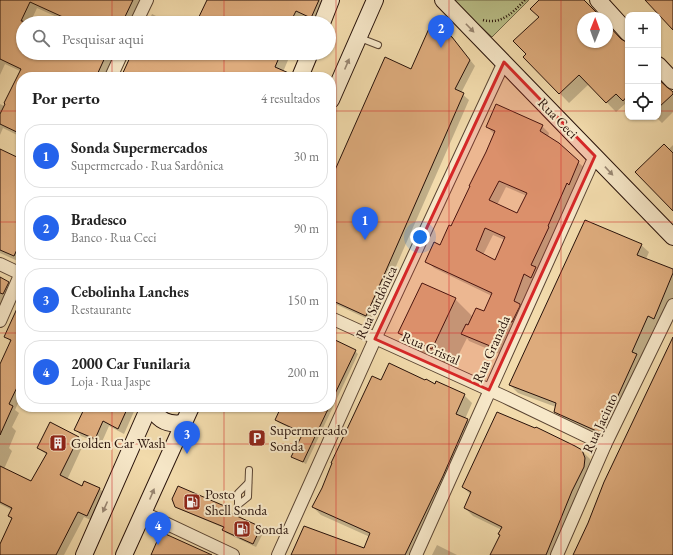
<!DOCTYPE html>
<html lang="pt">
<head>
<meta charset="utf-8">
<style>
  :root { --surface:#fff; --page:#f2f2f2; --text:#222; --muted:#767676; --line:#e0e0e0; --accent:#2563eb }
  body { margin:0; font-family:"EB Garamond",serif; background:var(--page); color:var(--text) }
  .controls { position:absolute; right:12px; top:12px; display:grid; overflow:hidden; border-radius:8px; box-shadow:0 1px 3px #0004 }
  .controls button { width:36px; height:36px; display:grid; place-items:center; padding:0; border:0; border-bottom:1px solid var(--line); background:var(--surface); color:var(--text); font:20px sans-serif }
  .compass { position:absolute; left:577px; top:12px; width:36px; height:36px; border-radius:50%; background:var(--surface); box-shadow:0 1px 3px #0004; rotate:1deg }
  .you { position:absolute; left:420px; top:237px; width:14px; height:14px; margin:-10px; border:3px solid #fff; border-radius:50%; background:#1a73e8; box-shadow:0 0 0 6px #1a73e833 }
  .badge { display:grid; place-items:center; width:26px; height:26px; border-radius:50%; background:var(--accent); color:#fff; font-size:13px; font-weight:700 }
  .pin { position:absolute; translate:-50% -33px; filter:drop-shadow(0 1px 2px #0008) }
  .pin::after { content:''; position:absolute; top:21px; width:14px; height:12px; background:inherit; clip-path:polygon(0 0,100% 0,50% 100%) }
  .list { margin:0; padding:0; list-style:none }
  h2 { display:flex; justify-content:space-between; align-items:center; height:52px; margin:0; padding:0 16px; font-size:17px }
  h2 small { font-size:13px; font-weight:400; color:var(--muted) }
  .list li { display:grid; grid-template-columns:26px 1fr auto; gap:12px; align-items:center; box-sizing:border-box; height:64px; margin:0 8px 8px; padding:0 8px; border:1px solid var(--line); border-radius:16px }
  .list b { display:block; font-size:15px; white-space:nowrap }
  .list p { margin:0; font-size:13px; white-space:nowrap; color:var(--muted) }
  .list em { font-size:13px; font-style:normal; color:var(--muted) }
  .icon { flex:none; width:22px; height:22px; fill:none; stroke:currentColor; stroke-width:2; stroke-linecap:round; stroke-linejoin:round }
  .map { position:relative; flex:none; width:673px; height:555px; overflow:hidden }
  .search { position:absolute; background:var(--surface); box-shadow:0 1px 3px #0004; left:16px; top:16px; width:320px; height:44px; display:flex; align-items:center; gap:10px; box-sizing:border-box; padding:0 14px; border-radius:22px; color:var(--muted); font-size:15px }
  .panel { position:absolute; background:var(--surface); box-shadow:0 1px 3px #0004; left:16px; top:72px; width:320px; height:340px; border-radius:16px }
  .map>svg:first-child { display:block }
</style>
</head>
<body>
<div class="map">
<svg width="673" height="555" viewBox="0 0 673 555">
  <rect width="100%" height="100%" fill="#f2dbac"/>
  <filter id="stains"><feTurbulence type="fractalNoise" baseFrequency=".005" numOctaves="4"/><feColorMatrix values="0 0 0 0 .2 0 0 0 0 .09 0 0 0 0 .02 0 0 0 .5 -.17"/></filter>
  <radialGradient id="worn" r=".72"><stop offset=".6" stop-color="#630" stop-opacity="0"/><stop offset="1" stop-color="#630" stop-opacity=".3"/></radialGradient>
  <polygon fill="#bac089" stroke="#706849" points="452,0 529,0 492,37"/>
  <g fill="#0003" fill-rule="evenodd">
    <polygon points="0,0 143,0 132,23 70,23 37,8 30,23 23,23 23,53 118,53 106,77 21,77 21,137 3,128 0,135 0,104 4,106 20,71 5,64 0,75"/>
    <polygon points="208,0 320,0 324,5 315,23 303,17 300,23 198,23"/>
    <polygon points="541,0 583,0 601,18 583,18 583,42 607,42 607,25 622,41 628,45 628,105 626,103 616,112 589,84 569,103 525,57 527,54 540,17"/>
    <polygon points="152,14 170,23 148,23"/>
    <polygon points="457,44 475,66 461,93 469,100 372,321 331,302 331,182 411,70"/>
    <polygon points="134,53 291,53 283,72 290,77 122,77"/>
    <polygon points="658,76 660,82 673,94 673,112 662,123 656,117 658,117"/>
    <path d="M542 126 549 133 548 137 586 169 538 284 532 281 502 355 469 341 467 338 452 368 419 353 399 333 455 299 473 317 484 312 492 296 434 268 427 261 441 246 452 228 495 135 487 127ZM506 187 527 196 518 214 497 205ZM493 235 505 240 496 261 483 255Z"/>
    <polygon points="673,145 673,210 668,150"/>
    <polygon points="0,150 19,159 21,155 20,262 0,253"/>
    <polygon points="641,245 649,252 646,259 673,270 673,299 662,326 656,324 640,359 644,363 609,440 563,420 555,412 556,407 518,393 510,385"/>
    <polygon points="0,278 8,282 15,289 0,312"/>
    <polygon points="21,294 21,397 15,410 19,413 12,427 16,431 9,448 12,451 4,469 32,483 47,455 38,448 78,437 84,443 67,480 82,487 85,482 100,489 106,495 93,521 84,517 64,555 0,555 0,546 13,520 9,516 12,510 0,504 0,367 11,342 5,336 21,303 18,301"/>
    <polygon points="331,339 355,351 358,354 306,464 293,457 303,434 279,423 276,420 282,407 331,407"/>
    <polygon points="381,382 435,385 464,395 472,403 465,419 475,427 417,555 292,555 365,549 370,537 321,515 313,507"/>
    <polygon points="82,407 136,407 124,434 109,426 101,444 81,436 76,430 83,413 80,410"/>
    <polygon points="535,430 582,451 590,459 592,466 556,555 491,555 501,535 502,530 473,516 465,508 470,494 463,487"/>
    <polygon points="176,506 228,509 232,512 231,514 261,528 264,531 256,547 226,533 223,530 224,528 179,509"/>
    <polygon points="437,545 457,555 432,555"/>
  </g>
  <g fill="#ddab7c" stroke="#271109" fill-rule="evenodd">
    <polygon points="0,0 133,0 122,23 76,23 30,2 21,21 23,21 23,53 107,53 96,77 21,77 21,134 0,124 0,114 5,104 4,103 21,69 0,59"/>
    <polygon points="207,0 319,0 311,18 296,11 290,23 196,23"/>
    <polygon points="539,0 584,0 602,18 583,18 583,42 607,42 607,24 621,39 628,43 628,95 623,101 616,94 606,103 579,75 559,94 523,57 526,54 513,41 539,17 530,9"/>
    <polygon points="645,0 673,0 673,30"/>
    <polygon points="431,24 452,37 470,60 455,89 464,93 366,316 331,300 331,179 385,57 411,69"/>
    <polygon points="132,53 197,53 211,59 214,53 281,53 275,67 291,74 291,77 121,77"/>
    <polygon points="658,79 673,92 673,94 658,108"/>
    <path d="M496 104 543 125 540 131 559 143 579 161 569 185 567 183 548 226 549 227 531 265 536 267 531 278 524 274 514 301 520 304V306L512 322H510L502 339 500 338 495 348 461 334 466 324 468 325 476 308 484 311 492 293 425 262 434 242 440 245 449 225 451 226 470 186H469L486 152 495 131 486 127ZM499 181 527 193 517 213 489 200ZM485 228 505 237 495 260 476 250Z"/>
    <polygon points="664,144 673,153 673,211 635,172"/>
    <polygon points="0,149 21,159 21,241 14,256 0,250"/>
    <polygon points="585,220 642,244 637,255 673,269 673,273 654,319 648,316 632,352 637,354 601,433 554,412 556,403 509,385"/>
    <polygon points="0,277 9,282 3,294 0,293"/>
    <polygon points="422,283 456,298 432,349 398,333"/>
    <polygon points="21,292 21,379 9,404 13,406 0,435 0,364 11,340 4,337 20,302 17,301"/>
    <polygon points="673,337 673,555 573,555 588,523 604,482"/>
    <polygon points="331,338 356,350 331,402"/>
    <polygon points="389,363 425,380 426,379 435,384 436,381 465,394 456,414 468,419 443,476 405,555 291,555 304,526 364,548 370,533 312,507 322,488 332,463 331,463 372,376 381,380"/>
    <polygon points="85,407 128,407 118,429 103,421 95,439 74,430"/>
    <polygon points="281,407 329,407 303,462 291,457 303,433 275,420"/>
    <polygon points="497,412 535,428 536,427 575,446 582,450 585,458 584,467 572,491 546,555 490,555 500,535 498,534 502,527 464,508 471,492 462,487"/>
    <polygon points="50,422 79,437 60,475 82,486 84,481 100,488 87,516 78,512 56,555 0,555 0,544 12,518 8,516 12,508 0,502 0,466 31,481 47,453 37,448"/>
    <polygon points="178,486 229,508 228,512 261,527 253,544 222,530 224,527 175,507 172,499"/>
    <polygon points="161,532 212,555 151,555"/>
  </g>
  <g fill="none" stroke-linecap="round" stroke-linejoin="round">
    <g stroke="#5a4432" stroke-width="8">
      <g id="service">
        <polyline points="360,38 378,45"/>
        <polyline points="238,505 248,497 249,470"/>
        <polyline points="238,505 238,493 248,483"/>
      </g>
    </g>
    <g stroke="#5a4432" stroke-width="14">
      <g id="minor">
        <polyline points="136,23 147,0"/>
        <polyline points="111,77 122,53"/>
        <polyline points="0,264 21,274"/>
        <polyline points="331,318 505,397 605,445"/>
        <polyline points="0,321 21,273"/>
        <polyline points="144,513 233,555"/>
        <polyline points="278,555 375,339 504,62"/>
        <polyline points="416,555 595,156"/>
        <polyline points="557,555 605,445 673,305"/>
      </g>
    </g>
    <g stroke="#271109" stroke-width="18">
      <g id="secondary">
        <polyline points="443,0 673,237"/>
        <polyline points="598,0 628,33"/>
        <polyline points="322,23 331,0"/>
        <polyline points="658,65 673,81"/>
        <polyline points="300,77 310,53"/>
        <polyline points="331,100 375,0"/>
        <path d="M152 407C158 421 169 425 183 423"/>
        <polyline points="84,555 149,407"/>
        <polyline points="124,555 191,407"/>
      </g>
    </g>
    <path stroke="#271109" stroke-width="2.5" stroke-dasharray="1 2" stroke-linecap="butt" d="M483 20C502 25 513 12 525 0"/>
    <use href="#service" stroke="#f7e8c9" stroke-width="6"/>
    <use href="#minor" stroke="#f7e8c9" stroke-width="12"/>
    <use href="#secondary" stroke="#f7e8c9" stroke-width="16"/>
  </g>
  <defs><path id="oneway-solid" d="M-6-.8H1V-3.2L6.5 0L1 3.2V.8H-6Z"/></defs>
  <g fill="#998773">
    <use href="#oneway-solid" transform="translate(470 28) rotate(46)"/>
    <use href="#oneway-solid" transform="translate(347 64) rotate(-67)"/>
    <use href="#oneway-solid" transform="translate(609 171) rotate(47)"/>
    <use href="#oneway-solid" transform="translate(152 494) rotate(-67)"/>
    <use href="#oneway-solid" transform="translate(105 507) rotate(114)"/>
  </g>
  <path fill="#d62828" fill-opacity="0.2" stroke="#d62828" stroke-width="3" stroke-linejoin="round" d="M504 62 595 156 489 390 375 339Z"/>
  <path fill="none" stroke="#d62828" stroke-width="1" stroke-opacity="0.55" d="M112 0V23M224 0V23M336 0V555M449 0V555M561 0V555M112 53V77M224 53V77M0 111H21M331 111H628M658 111H673M0 222H21M331 222H673M0 333H21M331 333H673M112 407V555M224 407V555M0 444H673"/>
  <defs>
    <g id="parking-square" transform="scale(0.9)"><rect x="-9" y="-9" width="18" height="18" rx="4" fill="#8f2418" stroke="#f7e8c9"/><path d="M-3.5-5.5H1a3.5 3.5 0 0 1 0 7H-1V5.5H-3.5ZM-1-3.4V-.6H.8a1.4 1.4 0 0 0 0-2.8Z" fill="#fff"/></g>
    <g id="building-square" transform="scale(0.9)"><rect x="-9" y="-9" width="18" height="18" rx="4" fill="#8f2418" stroke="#f7e8c9"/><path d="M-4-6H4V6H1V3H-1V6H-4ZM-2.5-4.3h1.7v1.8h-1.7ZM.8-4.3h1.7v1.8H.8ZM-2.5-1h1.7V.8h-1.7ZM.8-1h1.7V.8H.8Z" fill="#fff"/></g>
    <g id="fuel-square" transform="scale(0.9)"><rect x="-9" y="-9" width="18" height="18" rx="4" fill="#8f2418" stroke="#f7e8c9"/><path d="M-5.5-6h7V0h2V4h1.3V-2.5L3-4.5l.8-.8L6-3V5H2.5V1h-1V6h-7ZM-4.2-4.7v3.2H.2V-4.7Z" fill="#fff"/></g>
  </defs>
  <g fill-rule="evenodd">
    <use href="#parking-square" x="257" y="438"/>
    <use href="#building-square" x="58" y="443"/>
    <use href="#fuel-square" x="192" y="502"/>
    <use href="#fuel-square" x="242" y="529"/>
  </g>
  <g text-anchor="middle" stroke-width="4" stroke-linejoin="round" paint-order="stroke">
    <g font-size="14" fill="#271109" stroke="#f7e8c9">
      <text transform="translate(558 118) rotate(46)" y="5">Rua Ceci</text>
      <text transform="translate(376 302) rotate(-65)" y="5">Rua Sardônica</text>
      <text transform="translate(431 348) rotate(24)" y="5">Rua Cristal</text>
      <text transform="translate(491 349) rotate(-66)" y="5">Rua Granada</text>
      <text transform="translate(600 423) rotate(-65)" y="5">Rua Jacinto</text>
    </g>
    <g font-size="14" fill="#271109" stroke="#f7e8c9" text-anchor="start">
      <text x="270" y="435">Supermercado<tspan x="270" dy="16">Sonda</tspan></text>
      <text x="71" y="448">Golden Car Wash</text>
      <text x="205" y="499">Posto<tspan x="205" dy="16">Shell Sonda</tspan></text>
      <text x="255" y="534">Sonda</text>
    </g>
  </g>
  <rect width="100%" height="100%" filter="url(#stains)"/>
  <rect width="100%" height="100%" fill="url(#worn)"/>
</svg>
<div class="controls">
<button>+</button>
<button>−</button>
<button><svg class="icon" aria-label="locate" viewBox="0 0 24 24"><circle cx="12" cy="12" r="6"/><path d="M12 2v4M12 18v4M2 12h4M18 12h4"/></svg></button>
</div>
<svg class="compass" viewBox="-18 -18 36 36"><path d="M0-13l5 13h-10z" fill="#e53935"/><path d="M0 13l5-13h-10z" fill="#767676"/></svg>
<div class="you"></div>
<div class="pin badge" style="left:365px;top:240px">1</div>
<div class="pin badge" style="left:441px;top:48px">2</div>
<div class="pin badge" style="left:187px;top:454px">3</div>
<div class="pin badge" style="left:158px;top:545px">4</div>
<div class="search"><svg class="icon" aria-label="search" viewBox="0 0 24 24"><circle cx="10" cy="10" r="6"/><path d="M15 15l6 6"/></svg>Pesquisar aqui</div>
<section class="panel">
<h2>Por perto<small>4 resultados</small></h2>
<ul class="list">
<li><span class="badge">1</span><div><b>Sonda Supermercados</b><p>Supermercado · Rua Sardônica</p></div><em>30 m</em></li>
<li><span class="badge">2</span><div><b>Bradesco</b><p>Banco · Rua Ceci</p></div><em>90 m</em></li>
<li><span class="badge">3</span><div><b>Cebolinha Lanches</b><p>Restaurante</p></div><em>150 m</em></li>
<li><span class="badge">4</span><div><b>2000 Car Funilaria</b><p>Loja · Rua Jaspe</p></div><em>200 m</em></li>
</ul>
</section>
</div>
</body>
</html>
